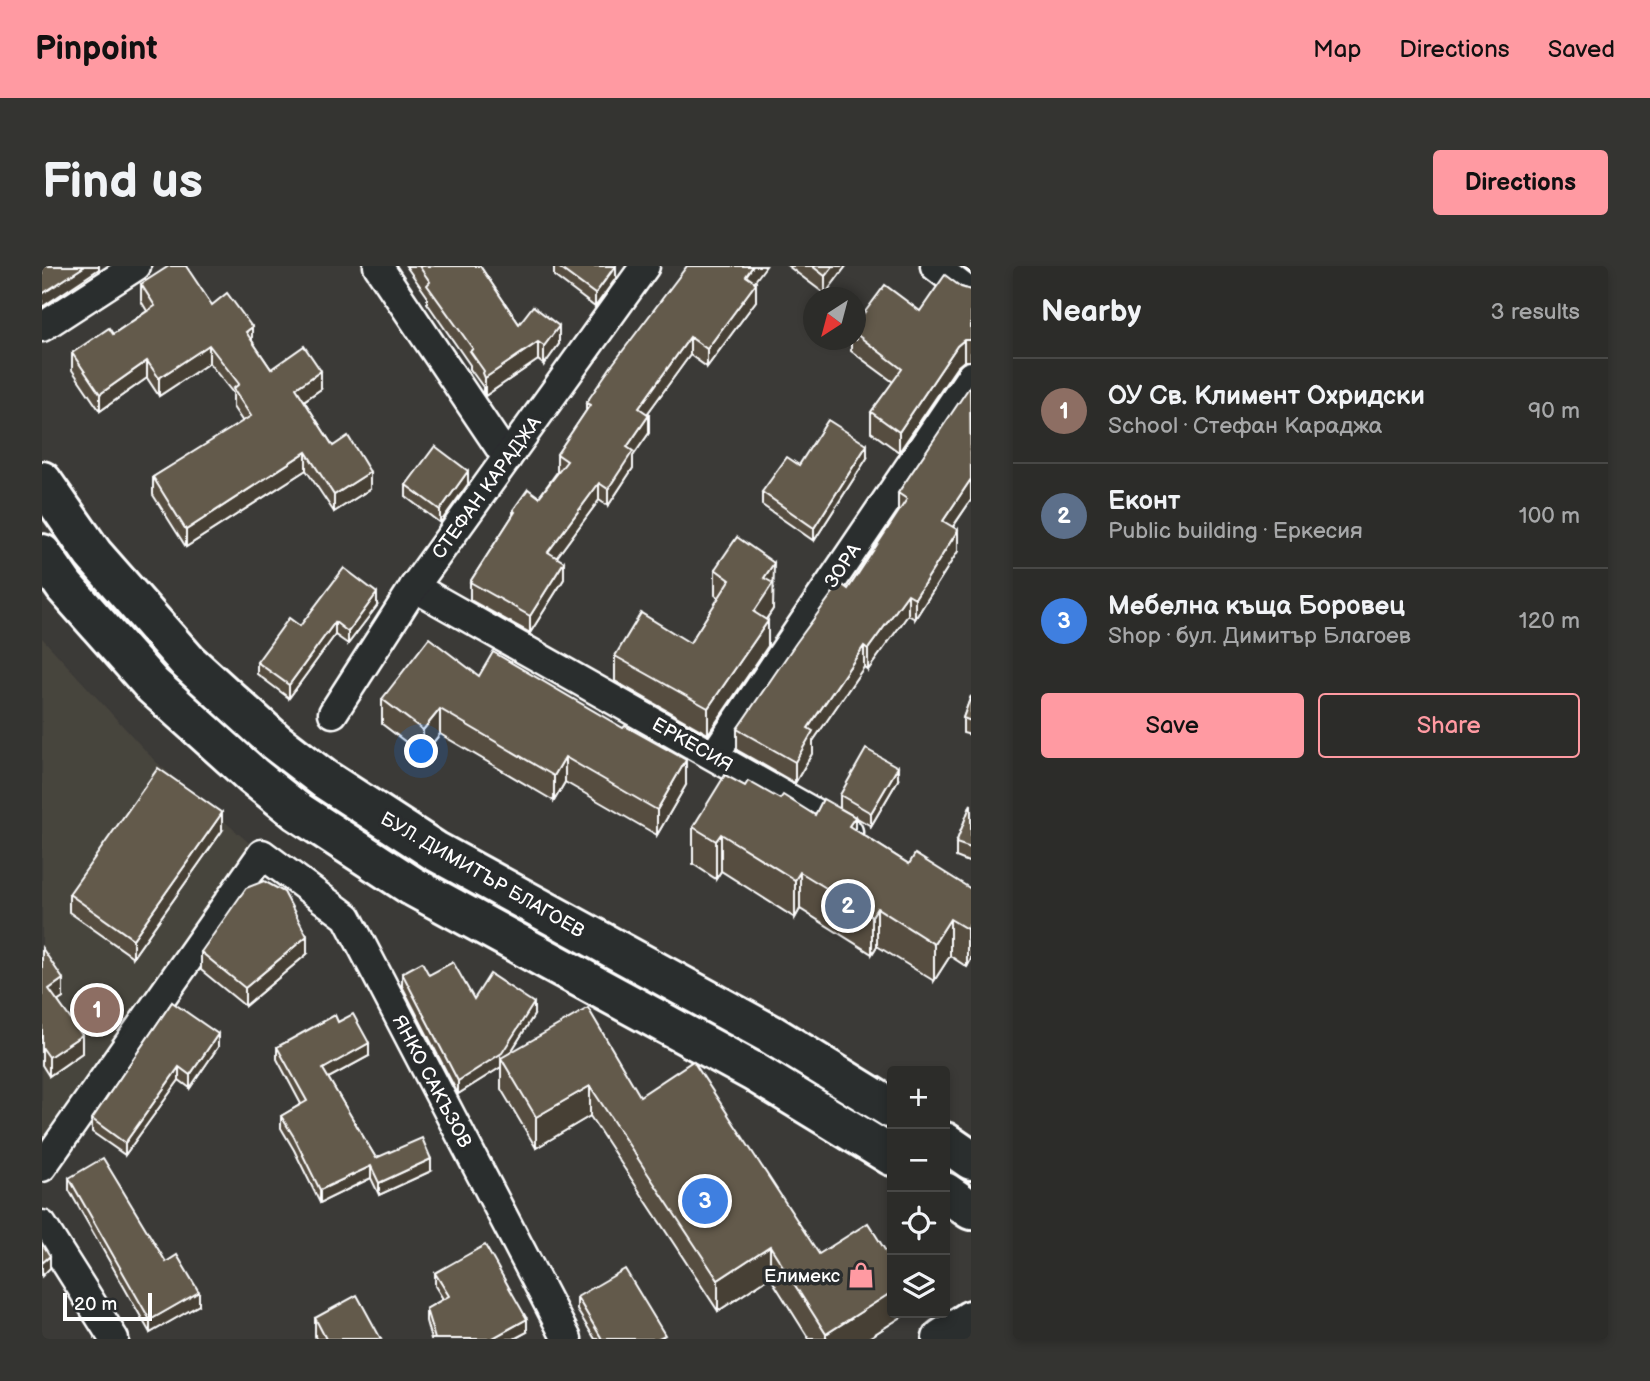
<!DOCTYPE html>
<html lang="en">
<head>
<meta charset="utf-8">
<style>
  :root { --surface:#2c2c29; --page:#343431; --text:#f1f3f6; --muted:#a6a7a8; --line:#484846; --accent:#ff9aa2 }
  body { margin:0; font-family:"Balsamiq Sans",sans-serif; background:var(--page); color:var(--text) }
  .controls { position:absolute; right:21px; bottom:21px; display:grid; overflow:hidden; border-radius:7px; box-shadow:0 4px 10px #0003 }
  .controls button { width:63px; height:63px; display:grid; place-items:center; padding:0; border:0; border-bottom:2px solid var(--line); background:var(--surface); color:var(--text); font:35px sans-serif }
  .compass { position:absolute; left:761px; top:21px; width:63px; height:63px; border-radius:50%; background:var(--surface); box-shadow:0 4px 10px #0003; rotate:216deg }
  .scale { position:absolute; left:21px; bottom:18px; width:89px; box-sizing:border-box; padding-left:7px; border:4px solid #fff; border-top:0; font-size:19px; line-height:24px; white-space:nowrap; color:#fff; -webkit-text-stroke:5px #2a2d2e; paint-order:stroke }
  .you { position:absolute; left:380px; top:486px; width:24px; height:24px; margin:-18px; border:5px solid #fff; border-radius:50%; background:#1a73e8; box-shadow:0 0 0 10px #1a73e833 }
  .badge { display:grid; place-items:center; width:46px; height:46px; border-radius:50%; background:var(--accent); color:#fff; font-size:23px; font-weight:700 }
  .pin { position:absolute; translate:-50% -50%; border:4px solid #fff; box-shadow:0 2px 7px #0006 }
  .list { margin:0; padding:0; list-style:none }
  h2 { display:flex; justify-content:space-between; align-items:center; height:91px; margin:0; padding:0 28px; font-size:30px }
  h2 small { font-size:23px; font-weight:400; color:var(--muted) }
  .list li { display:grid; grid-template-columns:46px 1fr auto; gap:21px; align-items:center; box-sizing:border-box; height:105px; padding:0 28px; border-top:2px solid var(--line) }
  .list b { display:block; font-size:26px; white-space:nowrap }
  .list p { margin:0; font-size:23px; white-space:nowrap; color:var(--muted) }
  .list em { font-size:23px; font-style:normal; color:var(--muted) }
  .actions { display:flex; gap:14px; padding:21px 28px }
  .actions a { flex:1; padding:16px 0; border:2px solid var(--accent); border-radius:7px; text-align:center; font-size:24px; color:var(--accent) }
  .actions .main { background:var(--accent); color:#111 }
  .icon { flex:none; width:38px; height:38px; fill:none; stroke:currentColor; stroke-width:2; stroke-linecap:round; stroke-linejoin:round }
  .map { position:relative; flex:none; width:929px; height:1073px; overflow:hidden; border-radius:7px }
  header { display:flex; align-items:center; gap:42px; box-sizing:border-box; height:98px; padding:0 35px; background:var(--accent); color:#111 }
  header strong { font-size:33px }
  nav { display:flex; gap:38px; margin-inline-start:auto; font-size:24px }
  .intro { display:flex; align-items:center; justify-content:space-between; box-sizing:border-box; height:168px; padding:0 42px }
  h1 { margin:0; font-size:49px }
  .button { padding:18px 32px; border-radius:7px; background:var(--accent); color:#111; font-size:24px; font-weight:700 }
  main { display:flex; gap:42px; padding:0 42px }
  aside { flex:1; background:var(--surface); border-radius:7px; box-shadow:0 4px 10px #0003 }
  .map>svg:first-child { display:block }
</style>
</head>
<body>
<header>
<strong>Pinpoint</strong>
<nav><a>Map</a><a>Directions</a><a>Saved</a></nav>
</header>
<div class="intro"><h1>Find us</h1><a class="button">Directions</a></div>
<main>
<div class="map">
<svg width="929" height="1073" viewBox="0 0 929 1073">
  <rect width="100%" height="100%" fill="#3b3a37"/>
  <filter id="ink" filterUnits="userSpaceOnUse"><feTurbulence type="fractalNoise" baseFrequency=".0143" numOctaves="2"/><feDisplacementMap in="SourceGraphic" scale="14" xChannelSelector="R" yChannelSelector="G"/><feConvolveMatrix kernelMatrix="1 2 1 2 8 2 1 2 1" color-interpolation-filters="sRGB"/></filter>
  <g filter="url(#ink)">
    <polygon fill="#47443d" points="0,372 113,495 220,588 0,901"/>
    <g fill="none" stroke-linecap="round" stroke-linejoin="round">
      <g stroke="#fff" stroke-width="33">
        <g id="minor">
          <polyline points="336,0 465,192"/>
          <polyline points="893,0 929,28"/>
          <polyline points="0,61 94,0"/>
          <polyline points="372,321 806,566"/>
          <polyline points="291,447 372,321 603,0"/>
          <polyline points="672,489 929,110"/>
          <polyline points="0,901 220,588 305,651 525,1073"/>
          <polyline points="0,959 72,1073"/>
        </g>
      </g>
      <g stroke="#fff" stroke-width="44">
        <g id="secondary">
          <polyline points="0,215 51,288 146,396 234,476 282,513 393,585 730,769 850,843"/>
          <polyline points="0,288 23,321 111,420 210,509 255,545 370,620 712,806 850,890"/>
          <polyline points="903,876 929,894"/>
          <polyline points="903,926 929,944"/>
          <polyline points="900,1073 929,1054"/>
        </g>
      </g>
      <use href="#minor" stroke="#2a2d2e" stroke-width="28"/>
      <use href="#secondary" stroke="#2a2d2e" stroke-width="38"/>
    </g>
    <g fill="#564d41" stroke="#fff" stroke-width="2">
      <polygon points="364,0 438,0 477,58 517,78 502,99 496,94 443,130 441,126 441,121 428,103 428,99 385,37 385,30"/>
      <polygon points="512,0 574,0 574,12 553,41 512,10"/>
      <polygon points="746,0 804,0 783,28"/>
      <polygon points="920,0 929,0 929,7"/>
      <polygon points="712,16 714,35 665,101 648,89 605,148 607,167 591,190 591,202 566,240 557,234 515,291 522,313 488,367 428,334 428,316 471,249 471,244 497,231 515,206 515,188 544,145 544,137"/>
      <polygon points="99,18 170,39 210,75 229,103 279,123 262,135 291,180 328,223 292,246 264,204 144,281 111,229 111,211 201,156 191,141 191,127 167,97 117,130 105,112 58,145 30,104 30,87 71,68 105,45 99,35"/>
      <polygon points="919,21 929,24 929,95 922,95 915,101 857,186 829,166 829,146 851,116 809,85 809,74 814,74 814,58 878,45"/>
      <polygon points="929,120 929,234 911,261 916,285 873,353 866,349 826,404 822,401 771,475 771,486 753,517 695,484 695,463 806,323 856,247 856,227"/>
      <polygon points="825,192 772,275 720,239 720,226 757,199"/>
      <polygon points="426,218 398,257 364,231 364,219"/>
      <polygon points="673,303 732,322 731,324 731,343 724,354 726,380 666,468 573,415 573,390 648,377 677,332 673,329"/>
      <polygon points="335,340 306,378 293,369 247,432 215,408 215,396 258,360"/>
      <polygon points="437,410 644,519 615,569 523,516 512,535 398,468 381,489 340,458 340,433"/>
      <polygon points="929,430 929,469 921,467 921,452"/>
      <polygon points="856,514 829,560 798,542 798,529"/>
      <polygon points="703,520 738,533 773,549 813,564 867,598 929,623 929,693 925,701 908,690 892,715 835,680 830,688 758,643 753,652 679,605 674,613 651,598 651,561"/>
      <polygon points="929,538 929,597 914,591 914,577"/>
      <polygon points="180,565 91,691 27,646 27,628"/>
      <polygon points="0,682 21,732 16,735 40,787 7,810 0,799"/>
      <polygon points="159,686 265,688 203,740 159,704"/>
      <polygon points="360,707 387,709 432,733 492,749 468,787 598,830 777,988 864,1047 864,1048 825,1073 767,1073 728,1011 676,1045 548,850 494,882 459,823 459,801 416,828 360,720"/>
      <polygon points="130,736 176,781 148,822 137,814 83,889 50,866 50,853"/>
      <polygon points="296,756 327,790 286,812 334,892 389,905 337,929 329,912 278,937 252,884 239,862 239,850 259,838 235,793 235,781"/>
      <polygon points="27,912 124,996 157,1039 108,1067 27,924"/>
      <polygon points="393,1007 485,1066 472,1073 389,1073 384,1055 384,1043 401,1033 393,1020"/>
      <polygon points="535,1031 623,1073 553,1073 535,1044"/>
      <polygon points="273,1052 339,1073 274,1073 273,1070"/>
    </g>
    <g fill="#463f35" stroke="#fff" stroke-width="2">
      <polygon points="43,0 57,0 57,3 0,41 0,28"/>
      <polygon points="574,0 574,12 553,41 553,28"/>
      <polygon points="711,0 724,0 704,27 704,10"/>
      <polygon points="791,0 804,0 783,28 783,10"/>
      <polygon points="714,17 714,35 665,101 665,83"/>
      <polygon points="517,60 517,78 502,99 502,80"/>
      <polygon points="210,61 210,79 204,66"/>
      <polygon points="648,71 648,89 597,159 597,142"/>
      <polygon points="922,74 922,95 915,101 857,186 857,166 915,80"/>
      <polygon points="496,76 496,94 443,130 443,112"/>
      <polygon points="167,79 167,97 117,130 117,112"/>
      <polygon points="105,95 105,112 58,145 58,128"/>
      <polygon points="279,105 279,123 254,140 254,122"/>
      <polygon points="607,149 607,167 591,190 591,202 566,240 566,223 585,181"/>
      <polygon points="825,179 825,192 772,275 772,262"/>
      <polygon points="264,186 264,204 144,281 144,264"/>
      <polygon points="426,205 426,218 398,257 398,244"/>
      <polygon points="328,206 328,223 292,246 292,229"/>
      <polygon points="929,213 929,234 901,275 901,255"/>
      <polygon points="557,217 557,234 506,303 506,286"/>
      <polygon points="916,264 916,285 873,353 873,332"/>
      <polygon points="522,296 522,313 488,367 488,350"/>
      <polygon points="732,297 731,343 712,371 712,346 722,312"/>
      <polygon points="335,327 335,340 306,378 306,366"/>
      <polygon points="866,328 866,349 826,404 826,383"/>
      <polygon points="726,355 726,380 666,468 666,442"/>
      <polygon points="293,356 293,369 247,432 247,419"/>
      <polygon points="822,380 822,401 771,475 771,486 753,517 753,496 766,462"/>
      <polygon points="398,443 398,468 381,489 381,464"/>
      <polygon points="523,491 523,516 512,535 512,510"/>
      <polygon points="644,494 644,519 615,569 615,544"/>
      <polygon points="856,501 856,514 829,560 829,547"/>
      <polygon points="180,547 180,565 91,691 91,673"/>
      <polygon points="813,551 813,589 807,560"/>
      <polygon points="679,568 679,605 674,613 674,575"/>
      <polygon points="758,606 758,643 753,652 753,614"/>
      <polygon points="835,642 835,680 830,688 830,650"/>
      <polygon points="908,653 908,690 892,715 892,678"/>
      <polygon points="929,656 929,693 925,701 925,663"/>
      <polygon points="265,670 265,688 203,740 203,722"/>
      <polygon points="21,713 21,732 7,741 7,723"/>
      <polygon points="492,737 492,749 462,797 459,792 459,801 416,828 416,815"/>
      <polygon points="176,768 176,781 148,822 148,809"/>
      <polygon points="40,769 40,787 7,810 7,791"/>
      <polygon points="327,777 327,790 281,815 281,803"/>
      <polygon points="137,801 137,814 83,889 83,877"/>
      <polygon points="548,820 548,850 494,882 494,851"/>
      <polygon points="389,893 389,905 337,929 337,917"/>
      <polygon points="329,900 329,912 278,937 278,924"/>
      <polygon points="728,980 728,1011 676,1045 676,1014"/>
      <polygon points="8,990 8,1002 0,1010 0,997"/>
      <polygon points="157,1026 157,1039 108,1067 108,1054"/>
      <polygon points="850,1026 850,1047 864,1047 864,1048 825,1073 784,1073 784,1068"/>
      <polygon points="485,1053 485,1066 472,1073 449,1073"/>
    </g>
    <g fill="#645a4c" stroke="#fff" stroke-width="2">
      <polygon points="0,0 43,0 0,28"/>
      <polygon points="127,0 144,0 170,39 185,27 210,61 204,66 229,103 262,80 279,105 254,122 291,180 306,170 328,206 292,229 264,186 144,264 111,211 209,150 191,123 197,118 167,79 117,112 105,95 58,128 30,87 67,62 71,68 113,40 99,18"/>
      <polygon points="377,0 438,0 477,58 491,40 517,60 502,80 496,76 443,112 441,107 442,105 428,85 431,83 385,19 388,16"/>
      <polygon points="515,0 573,0 553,28"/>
      <polygon points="645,0 711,0 704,10 714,17 665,83 648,71 597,142 607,149 585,181 591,185 566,223 557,217 506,286 522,296 488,350 428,316 473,246 471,244 486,223 497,231 525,195 515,188 548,139 544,137 570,99"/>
      <polygon points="770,0 791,0 783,10"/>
      <polygon points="903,9 919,21 929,24 929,74 922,74 915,80 857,166 829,146 860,103 814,68 814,58 843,19 878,45"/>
      <polygon points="928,120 929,213 901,255 916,264 873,332 866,328 826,383 822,380 766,462 771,465 753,496 695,463 754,377 798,317 806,323 865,233 856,227"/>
      <polygon points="786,154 825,179 772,262 720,226 745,191 757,199"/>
      <polygon points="393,180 426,205 398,244 364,219"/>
      <polygon points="695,271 732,297 722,312 731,317 712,346 726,355 666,442 573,390 599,347 648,377 688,314 673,303"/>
      <polygon points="302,302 335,327 306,366 293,356 247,419 215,396 247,352 258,360"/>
      <polygon points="387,372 437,410 451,386 581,462 583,460 644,494 615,544 523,491 512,510 398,443 381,464 340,433"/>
      <polygon points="929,430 929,455 921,452"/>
      <polygon points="824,483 856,501 829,547 798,529"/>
      <polygon points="116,502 180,547 91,673 27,628"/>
      <polygon points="683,509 703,520 706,515 738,533 741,529 773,549 781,533 813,551 807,560 867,598 873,588 929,623 929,656 925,663 908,653 892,678 835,642 830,650 758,606 753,614 679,568 674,575 651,561"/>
      <polygon points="929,538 929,582 914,577"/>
      <polygon points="222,615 242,626 265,670 203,722 159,686 204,622"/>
      <polygon points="0,682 21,713 7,723 40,769 7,791 0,781"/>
      <polygon points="380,696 387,709 411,696 432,733 448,708 492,737 460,787 416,815 360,707"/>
      <polygon points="130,736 176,768 148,809 137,801 83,877 50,853"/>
      <polygon points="546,742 598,830 651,795 777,988 826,957 850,995 850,1026 784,1068 728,980 676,1014 548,820 494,851 459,792"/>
      <polygon points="311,748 327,777 281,803 334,892 380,872 389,893 337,917 329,900 278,924 252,871 239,850 265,835 235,781 293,749 296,756"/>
      <polygon points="61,892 124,996 135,989 157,1026 108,1054 27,912"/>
      <polygon points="0,977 8,990 0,997"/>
      <polygon points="443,979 485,1053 449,1073 393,1073 384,1043 407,1030 393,1007"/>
      <polygon points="583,1003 623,1069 615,1073 560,1073 535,1031"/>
      <polygon points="315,1029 339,1073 284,1073 273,1052"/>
    </g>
  </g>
  <defs>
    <g id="shop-bare" transform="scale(2.1)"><path d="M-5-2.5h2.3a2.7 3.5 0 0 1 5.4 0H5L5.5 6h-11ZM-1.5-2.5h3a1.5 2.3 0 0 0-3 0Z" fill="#ff9aa2" stroke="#2a2d2e" stroke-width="2.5" paint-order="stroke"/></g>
  </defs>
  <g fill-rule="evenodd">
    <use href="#shop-bare" x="819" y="1009"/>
  </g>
  <g text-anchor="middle" stroke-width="7" stroke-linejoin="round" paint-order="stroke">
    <g font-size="19" fill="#fff" stroke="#2a2d2e">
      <text transform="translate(444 221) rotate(-54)" y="7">СТЕФАН КАРАДЖА</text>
      <text transform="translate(800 299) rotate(-56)" y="7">ЗОРА</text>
      <text transform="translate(651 478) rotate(30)" y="7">ЕРКЕСИЯ</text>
      <text transform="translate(441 608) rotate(30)" y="7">БУЛ. ДИМИТЪР БЛАГОЕВ</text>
      <text transform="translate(391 815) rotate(62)" y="7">ЯНКО САКЪЗОВ</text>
    </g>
    <g font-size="19" fill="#fff" stroke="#2a2d2e" text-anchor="end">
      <text x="798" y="1016">Елимекс</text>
    </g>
  </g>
</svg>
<div class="controls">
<button>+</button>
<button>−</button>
<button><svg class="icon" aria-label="locate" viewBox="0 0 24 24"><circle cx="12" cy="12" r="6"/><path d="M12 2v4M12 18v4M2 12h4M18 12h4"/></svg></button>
<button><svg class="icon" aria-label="layers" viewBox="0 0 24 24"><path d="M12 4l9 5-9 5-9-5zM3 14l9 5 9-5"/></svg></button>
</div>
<svg class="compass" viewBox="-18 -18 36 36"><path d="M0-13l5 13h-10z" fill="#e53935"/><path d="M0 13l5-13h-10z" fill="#a6a7a8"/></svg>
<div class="scale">20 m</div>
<div class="you"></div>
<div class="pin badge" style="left:55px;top:744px;background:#8d6e63">1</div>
<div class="pin badge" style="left:806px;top:640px;background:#5c6f8a">2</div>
<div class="pin badge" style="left:663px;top:935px;background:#3f7fe0">3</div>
</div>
<aside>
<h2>Nearby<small>3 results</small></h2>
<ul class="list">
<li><span class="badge" style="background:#8d6e63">1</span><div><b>ОУ Св. Климент Охридски</b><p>School · Стефан Караджа</p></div><em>90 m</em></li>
<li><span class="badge" style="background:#5c6f8a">2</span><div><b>Еконт</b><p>Public building · Еркесия</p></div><em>100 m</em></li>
<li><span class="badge" style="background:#3f7fe0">3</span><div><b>Мебелна къща Боровец</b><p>Shop · бул. Димитър Благоев</p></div><em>120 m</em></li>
</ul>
<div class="actions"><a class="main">Save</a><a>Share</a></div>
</aside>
</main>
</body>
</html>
